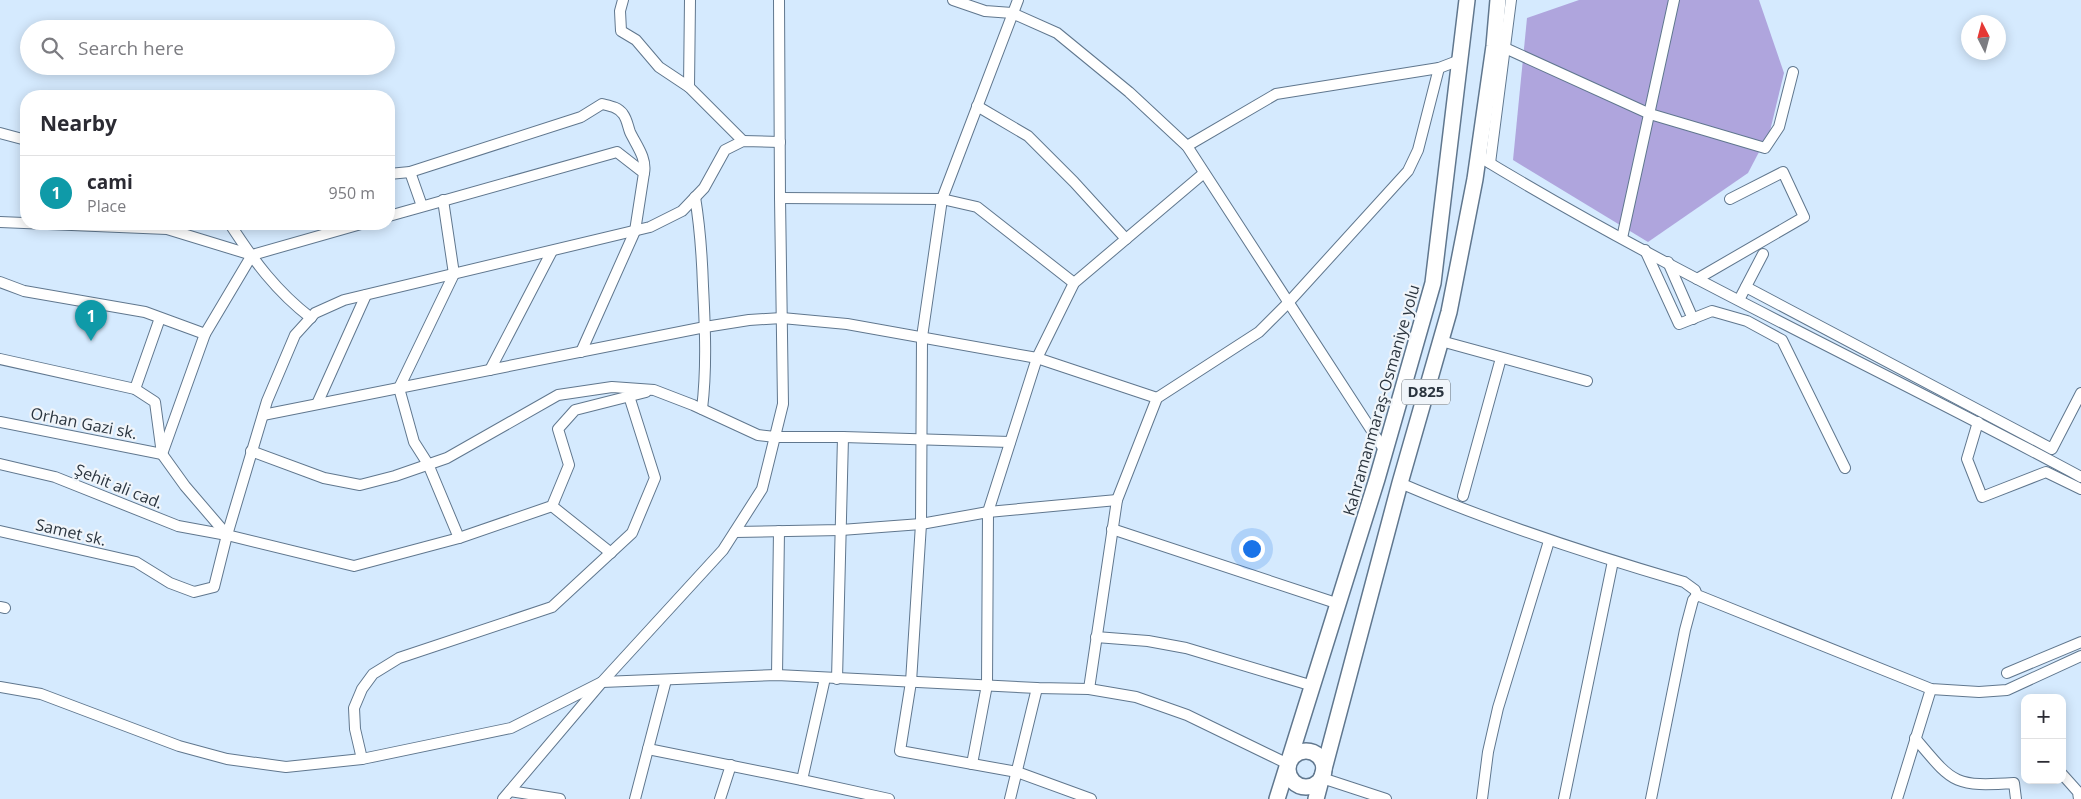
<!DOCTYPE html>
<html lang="en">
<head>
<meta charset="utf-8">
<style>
  :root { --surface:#fff; --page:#f7f7f7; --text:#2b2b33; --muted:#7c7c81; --line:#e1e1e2; --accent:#478627 }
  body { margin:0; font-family:"Open Sans",sans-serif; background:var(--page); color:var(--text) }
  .controls { position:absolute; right:15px; bottom:15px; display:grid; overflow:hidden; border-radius:10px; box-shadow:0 2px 12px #0003 }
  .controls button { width:45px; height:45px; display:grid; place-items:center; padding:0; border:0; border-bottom:1px solid var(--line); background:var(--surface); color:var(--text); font:25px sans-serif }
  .compass { position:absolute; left:1961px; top:15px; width:45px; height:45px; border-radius:50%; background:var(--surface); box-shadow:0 2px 12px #0003; rotate:354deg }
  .you { position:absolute; left:1251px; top:548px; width:18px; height:18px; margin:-12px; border:4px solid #fff; border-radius:50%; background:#1a73e8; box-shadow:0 0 0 8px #1a73e833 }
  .badge { display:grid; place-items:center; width:32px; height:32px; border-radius:50%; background:var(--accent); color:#fff; font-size:16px; font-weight:700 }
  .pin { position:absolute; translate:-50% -41px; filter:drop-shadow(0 1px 2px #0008) }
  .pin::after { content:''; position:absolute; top:26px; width:18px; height:15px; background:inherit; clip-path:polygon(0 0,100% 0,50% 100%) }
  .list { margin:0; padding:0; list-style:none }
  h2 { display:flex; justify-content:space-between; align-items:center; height:65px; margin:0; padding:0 20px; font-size:21px }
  h2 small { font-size:16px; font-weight:400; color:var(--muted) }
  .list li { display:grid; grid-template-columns:32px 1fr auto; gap:15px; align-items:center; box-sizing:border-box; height:75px; padding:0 20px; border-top:1px solid var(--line) }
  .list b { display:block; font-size:19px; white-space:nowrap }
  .list p { margin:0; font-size:16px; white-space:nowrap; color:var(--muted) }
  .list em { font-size:16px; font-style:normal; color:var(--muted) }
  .icon { flex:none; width:28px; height:28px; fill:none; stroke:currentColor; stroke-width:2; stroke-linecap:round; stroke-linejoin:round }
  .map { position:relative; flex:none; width:2081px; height:799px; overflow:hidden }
  .search { position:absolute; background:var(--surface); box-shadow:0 2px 12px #0003; left:20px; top:20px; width:375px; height:55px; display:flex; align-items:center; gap:12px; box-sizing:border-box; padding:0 18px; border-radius:28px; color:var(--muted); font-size:19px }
  .panel { position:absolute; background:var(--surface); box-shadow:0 2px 12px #0003; left:20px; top:90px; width:375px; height:140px; border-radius:20px }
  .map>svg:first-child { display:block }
</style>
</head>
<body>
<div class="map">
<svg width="2081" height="799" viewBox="0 0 2081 799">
  <rect width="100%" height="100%" fill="#d5eafe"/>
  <polygon fill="#afa5dd" points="1579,0 1759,0 1784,73 1770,131 1748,173 1648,242 1513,160 1527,18"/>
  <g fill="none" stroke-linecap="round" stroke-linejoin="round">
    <g stroke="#60778e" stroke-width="12">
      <g id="minor">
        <polyline points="623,0 620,11 621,31 636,40 659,67 689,87"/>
        <polyline points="690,0 689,87 743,141"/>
        <polyline points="953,0 985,11 1012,13 1057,33 1129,92 1187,146 1385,451"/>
        <polyline points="1018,0 942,199 922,337 921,524 911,682 900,751 1017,772 1091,799"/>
        <polyline points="1505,48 1650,114 1765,148 1779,127 1793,72"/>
        <polyline points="977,106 1028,136 1074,182 1126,239"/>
        <polyline points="0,133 26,140"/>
        <polyline points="1187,146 1276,94 1439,68 1460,60"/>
        <path d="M1478 156C1673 275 1881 369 2081 477"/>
        <polyline points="1490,163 1511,0"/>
        <polyline points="410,172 422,206"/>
        <path d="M389 174 410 172 581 117 602 104C610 106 618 107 623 114 627 119 628 127 630 132 636 145 647 158 644 173"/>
        <path d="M695 197C700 227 702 256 703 286 705 326 707 368 702 409"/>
        <polyline points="780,198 942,199 977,207 1074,283"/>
        <polyline points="443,200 454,274 399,388 414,442 428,464 459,538"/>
        <polyline points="389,216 617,152 644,173 635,231 581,352"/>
        <polyline points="0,222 167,229 252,255 361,224"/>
        <path d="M230 224C254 261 276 291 311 318"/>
        <polyline points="1622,238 1674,0"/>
        <polyline points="1645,250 1679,324 1712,311 1747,321 1782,340 1845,468"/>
        <polyline points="1668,262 1693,319"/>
        <polyline points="1697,279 1804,217 1783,172 1730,199"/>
        <polyline points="0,282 24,291 145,312 205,334"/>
        <polyline points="1746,287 2052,449 2081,393"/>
        <polyline points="1739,300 1763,254"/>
        <polyline points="1441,341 1587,381"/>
        <polyline points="0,359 135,389 155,402 162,454 185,486 227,535"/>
        <polyline points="490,370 552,251"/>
        <polyline points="135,389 160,318"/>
        <polyline points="317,404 366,295"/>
        <polyline points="263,415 705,327 749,320 782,318 847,324 1037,358 1157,398"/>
        <polyline points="0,422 162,454 205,334 252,255"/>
        <polyline points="1978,422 1967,459 1982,497 2046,472 2081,489"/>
        <polyline points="251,451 324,478 360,485 395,476 447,458 558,395 612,387 654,390 693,405 758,435 775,437 843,437 1010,442"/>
        <polyline points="0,464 55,477 178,526 227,535 354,566 459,538 552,506 569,465 558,429 575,410 646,392"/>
        <path d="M1400 483C1493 523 1588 554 1684 582L1695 590 1697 595 1931 689 1979 692 2007 690 2081 656"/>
        <polyline points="1463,496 1501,358"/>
        <polyline points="552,506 611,553"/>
        <polyline points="1112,529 1339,604"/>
        <polyline points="0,531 136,562 170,583 194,592 214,587 227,535 267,401 295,335 315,313 344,300 650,227 682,211 704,188 725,150 743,141 780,142"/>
        <polyline points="735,532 841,530 921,524 988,512 1117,500"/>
        <polyline points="0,607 5,608"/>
        <polyline points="1096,637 1148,641 1186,648 1313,686"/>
        <polyline points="2007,673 2081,642"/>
        <polyline points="777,675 779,531"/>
        <polyline points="837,679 843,437"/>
        <polyline points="0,687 41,694 179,746 227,759 286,767 362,759 511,728 602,682 777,675 1037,688 1089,689 1136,697 1187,715 1288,764"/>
        <polyline points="1089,689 1117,500 1157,398 1259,332 1288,303 1408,171 1418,150 1439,68"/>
        <path d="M1915 738C1953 783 1953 787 2014 783L2016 799"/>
        <polyline points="648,749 802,780 889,799"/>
        <polyline points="362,759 355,729 354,708 362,689 373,674 399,658 552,607 632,533 655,478 629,396"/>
        <polyline points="972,764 987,685 988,512 1037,358 1074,283 1204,173"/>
        <polyline points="2062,774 2078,792 2079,799"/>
        <polyline points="1322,778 1386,799"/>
        <polyline points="802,780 825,678"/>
        <polyline points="510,791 560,799"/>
        <polyline points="503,799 602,682 723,550 762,489 783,404 780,198 779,0"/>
        <polyline points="635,799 666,680"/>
        <polyline points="720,799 731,765"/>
        <polyline points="1010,799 1037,688"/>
        <polyline points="1482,799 1488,752 1498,708 1549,541"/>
        <polyline points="1564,799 1613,561"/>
        <polyline points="1651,799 1685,630 1693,600 1697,595"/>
        <polyline points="1897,799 1931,689"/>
      </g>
    </g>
    <g stroke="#60778e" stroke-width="18">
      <g id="highway">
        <circle cx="1306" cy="769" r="18"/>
        <polyline points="1277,799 1377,479 1433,283 1467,0"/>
        <polyline points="1316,799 1400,483 1449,312 1475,179 1494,46 1498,0"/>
      </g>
    </g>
    <use href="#minor" stroke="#fff" stroke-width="10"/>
    <use href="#highway" stroke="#fff" stroke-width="15"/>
  </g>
  <g text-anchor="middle" stroke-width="4.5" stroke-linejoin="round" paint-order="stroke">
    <rect fill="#f0f5fa" stroke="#666f77" stroke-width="1" x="1402" y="379.5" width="48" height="25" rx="4"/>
    <g font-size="15" font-weight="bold" fill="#2b353f">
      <text x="1426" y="397">D825</text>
    </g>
    <g font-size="16" fill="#2b353f" stroke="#f0f5fa">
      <text transform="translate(1381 400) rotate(-74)" y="6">Kahramanmaraş-Osmaniye yolu</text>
      <text transform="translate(84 423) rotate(11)" y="6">Orhan Gazi sk.</text>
      <text transform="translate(119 486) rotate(22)" y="6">Şehit ali cad.</text>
      <text transform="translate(71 532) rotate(13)" y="6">Samet sk.</text>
    </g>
  </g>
</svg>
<div class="controls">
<button>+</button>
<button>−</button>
</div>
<svg class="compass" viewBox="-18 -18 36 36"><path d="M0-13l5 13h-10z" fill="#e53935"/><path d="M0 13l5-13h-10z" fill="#7c7c81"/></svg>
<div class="you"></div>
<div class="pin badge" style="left:91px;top:341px;background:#0f9aa8">1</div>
<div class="search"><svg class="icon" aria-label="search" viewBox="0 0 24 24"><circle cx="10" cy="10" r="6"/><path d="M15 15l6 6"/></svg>Search here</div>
<section class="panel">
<h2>Nearby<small></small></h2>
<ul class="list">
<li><span class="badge" style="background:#0f9aa8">1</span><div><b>cami</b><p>Place</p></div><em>950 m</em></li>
</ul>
</section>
</div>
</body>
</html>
